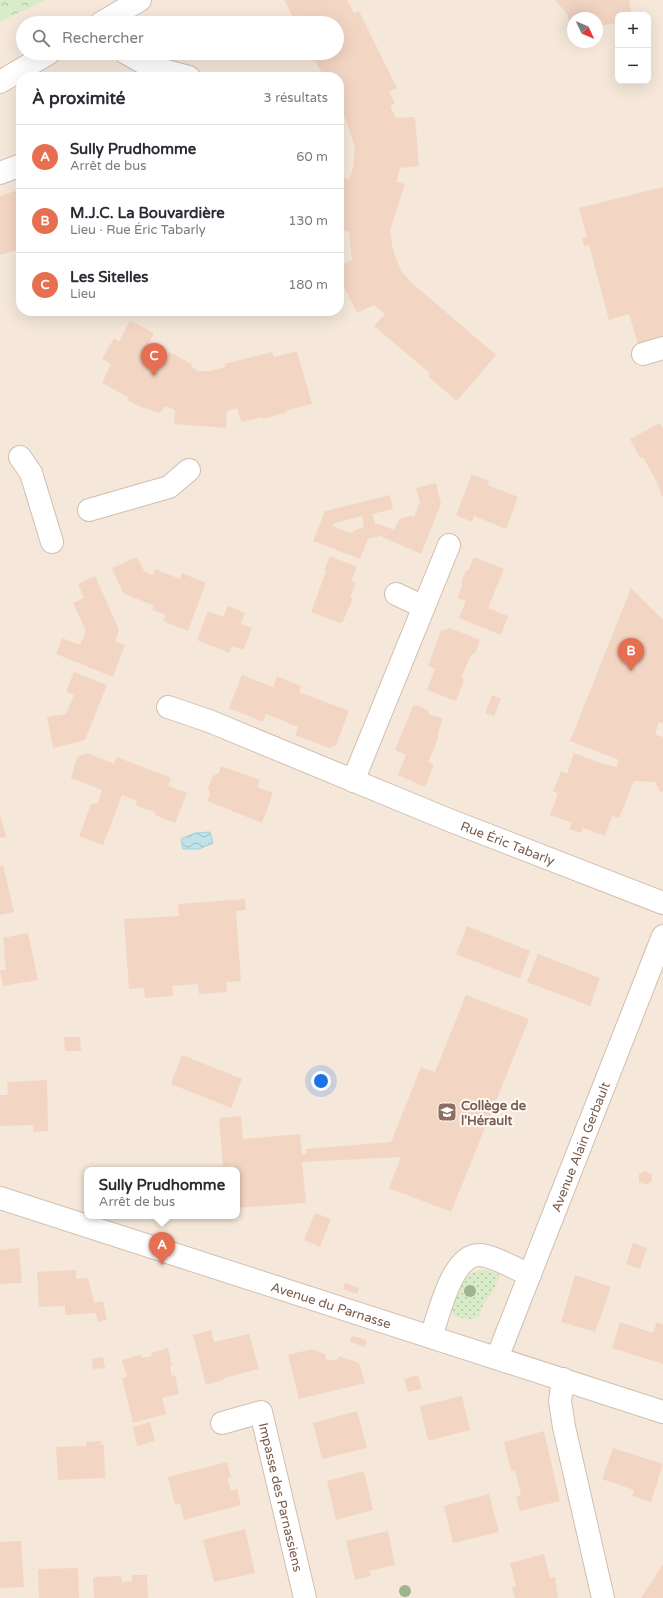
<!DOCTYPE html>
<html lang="fr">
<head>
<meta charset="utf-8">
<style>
  :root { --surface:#fff; --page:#f2f2f3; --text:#2b2b33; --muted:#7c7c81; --line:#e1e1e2; --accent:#e76f51 }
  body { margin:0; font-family:"Varela Round",sans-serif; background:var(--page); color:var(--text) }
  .controls { position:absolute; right:12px; top:12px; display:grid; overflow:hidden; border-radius:8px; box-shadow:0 4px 16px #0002 }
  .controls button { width:36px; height:36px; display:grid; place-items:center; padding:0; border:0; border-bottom:1px solid var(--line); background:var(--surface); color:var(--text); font:20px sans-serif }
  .compass { position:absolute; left:567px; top:12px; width:36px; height:36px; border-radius:50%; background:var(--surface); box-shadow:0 4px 16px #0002; rotate:134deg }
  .you { position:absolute; left:321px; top:1081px; width:14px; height:14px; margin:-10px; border:3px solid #fff; border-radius:50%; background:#1a73e8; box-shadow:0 0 0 6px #1a73e833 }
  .badge { display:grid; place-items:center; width:26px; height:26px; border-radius:50%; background:var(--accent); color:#fff; font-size:13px; font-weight:700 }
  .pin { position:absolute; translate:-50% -33px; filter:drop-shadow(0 1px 2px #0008) }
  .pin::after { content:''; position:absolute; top:21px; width:14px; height:12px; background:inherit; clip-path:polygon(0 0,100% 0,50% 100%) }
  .popup { position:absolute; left:84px; top:1167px; width:156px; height:52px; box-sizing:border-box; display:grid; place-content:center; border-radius:8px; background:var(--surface); filter:drop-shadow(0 1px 3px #0005); font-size:13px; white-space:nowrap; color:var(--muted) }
  .popup b { font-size:15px; color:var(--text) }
  .popup::after { content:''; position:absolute; left:50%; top:100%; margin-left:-8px; border:8px solid transparent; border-top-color:var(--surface) }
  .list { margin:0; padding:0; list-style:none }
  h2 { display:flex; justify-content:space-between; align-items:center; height:52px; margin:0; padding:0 16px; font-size:17px }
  h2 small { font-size:13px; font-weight:400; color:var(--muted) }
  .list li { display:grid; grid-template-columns:26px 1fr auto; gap:12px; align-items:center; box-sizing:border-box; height:64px; padding:0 16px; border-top:1px solid var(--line) }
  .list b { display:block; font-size:15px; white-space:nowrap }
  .list p { margin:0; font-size:13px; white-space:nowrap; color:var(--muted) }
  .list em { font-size:13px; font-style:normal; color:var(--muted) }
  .icon { flex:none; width:22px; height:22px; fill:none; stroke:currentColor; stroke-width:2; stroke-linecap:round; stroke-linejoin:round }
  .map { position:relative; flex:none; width:663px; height:1598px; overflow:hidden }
  .search { position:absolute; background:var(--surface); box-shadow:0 4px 16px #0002; left:16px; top:16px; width:328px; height:44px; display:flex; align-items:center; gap:10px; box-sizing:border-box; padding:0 14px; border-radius:22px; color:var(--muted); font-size:15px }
  .panel { position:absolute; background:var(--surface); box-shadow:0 4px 16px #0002; left:16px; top:72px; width:328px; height:244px; border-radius:16px }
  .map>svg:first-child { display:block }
</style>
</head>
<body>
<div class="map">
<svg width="663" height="1598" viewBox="0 0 663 1598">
  <defs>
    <pattern id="grass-dots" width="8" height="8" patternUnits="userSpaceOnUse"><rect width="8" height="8" fill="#d8ecc9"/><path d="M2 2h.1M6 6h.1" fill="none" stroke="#b4c2a5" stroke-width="1.8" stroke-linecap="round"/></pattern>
    <pattern id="park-crowns" width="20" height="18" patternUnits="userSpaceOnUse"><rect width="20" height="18" fill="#d8ecc9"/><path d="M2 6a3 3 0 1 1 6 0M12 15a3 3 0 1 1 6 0" fill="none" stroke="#b4c2a5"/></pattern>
    <pattern id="water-waves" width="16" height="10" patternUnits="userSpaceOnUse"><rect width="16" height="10" fill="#bfe3e8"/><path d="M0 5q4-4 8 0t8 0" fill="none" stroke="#a0bbbe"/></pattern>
  </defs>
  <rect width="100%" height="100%" fill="#fdf6ec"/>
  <path fill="#f5e8da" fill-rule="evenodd" d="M46 0H663V1598H0V22ZM618 15H648V81H618ZM573 18H597V42H573ZM23 23H337V53H23ZM21 77H339V311H21ZM87 1170H237V1216H87Z"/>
  <path fill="url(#grass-dots)" d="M483 1270 494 1272 500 1275 491 1295 483 1304 480 1316 471 1320 453 1316C450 1306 461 1282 468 1276 473 1272 478 1271 483 1270Z"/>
  <polygon fill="url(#park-crowns)" points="0,0 46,0 0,22"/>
  <polygon fill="url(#water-waves)" stroke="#a5d3da" points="210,832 213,843 199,849 183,849 181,839 195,833"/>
  <g fill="#f3d5c3" fill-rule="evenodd">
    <polygon points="284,0 347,0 354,13 359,11 397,88 389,92 395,103 390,106 396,118 415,117 419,166 400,168 396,182 405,184 390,230 392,245 396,259 402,272 414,285 496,355 457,401 428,376 430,373 374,326 385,314 374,305 357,313 339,277 339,266 352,260 349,232 339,229 339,186 342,177 349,180 353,168 355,147 346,120 339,107 339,77 324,77 311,53 337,53 337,23 296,23"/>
    <polygon points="555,0 629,0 631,15 618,15 618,23 597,26 597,18 573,18 573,36 572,36 567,14"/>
    <polygon points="663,187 663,338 638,344 629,314 609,320 589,245 584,246 582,238 587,237 579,208"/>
    <polygon points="21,189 21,249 0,255 0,196"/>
    <polygon points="130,321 154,333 147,347 167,357 169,352 192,364 191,367 198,371 210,371 226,367 224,364 272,352 274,357 297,351 312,404 287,410 287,412 263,419 262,417 243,422 240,419 237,408 227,411 226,428 174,424 175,410 165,406 162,411 158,413 144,407 143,408 127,400 128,397 102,383 111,364 102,359 114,338 119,341"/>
    <polygon points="660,423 663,429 663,496 662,497 658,484 643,457 640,458 630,439"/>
    <polygon points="472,474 489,481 488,485 518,497 506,529 474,516 472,522 456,515"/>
    <path d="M436 483 441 504 421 554 380 536 368 539 360 559 313 541 325 511 390 495 393 509 372 514 375 524H379L394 530 399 519 410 516 414 517 420 502 416 488ZM362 516 364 527 353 531 352 534 333 526 335 523Z"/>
    <polygon points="330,556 357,567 351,581 356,583 350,597 353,598 343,621 340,623 311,612 326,571 324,570"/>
    <polygon points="137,557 144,571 153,575 155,569 180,579 182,573 206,583 188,631 163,621 166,615 152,610 154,606 123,593 112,568"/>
    <polygon points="474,557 504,569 488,608 508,616 501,635 459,618 466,601 457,598 463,584 461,583 466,570 468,571"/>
    <polygon points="95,576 119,630 115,641 125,645 113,677 56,654 62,638 80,645 86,631 73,603 84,598 78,584"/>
    <polygon points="631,588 663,620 663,723 659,722 655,734 663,737 663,791 660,792 655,782 634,781 619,818 612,816 605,836 583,828 581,833 569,829 572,823 550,815 558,793 553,792 561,771 567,774 574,753 600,763 617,767 619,760 570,741"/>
    <polygon points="228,606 245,613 241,624 252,628 243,650 232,646 229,653 197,640 208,611 223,617"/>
    <polygon points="450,628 480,640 475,653 471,655 461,678 464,680 456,701 427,690 435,669 428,666 441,631"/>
    <polygon points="74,672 107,685 85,740 53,748 47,717 66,714 74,695 66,692"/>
    <polygon points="242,675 273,687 277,676 301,686 299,692 349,711 336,745 329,748 295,735 298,727 266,714 263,722 229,708"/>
    <polygon points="492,695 501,699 494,716 485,713"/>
    <polygon points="416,705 428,710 429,714 443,719 437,735 439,736 428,762 434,765 425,787 398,775 406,755 395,750 413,706"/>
    <polygon points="87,753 114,764 117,757 171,778 168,786 187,793 175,823 155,815 156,813 136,805 137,801 122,795 103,845 79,836 91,804 98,803 102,790 71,778 77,757"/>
    <polygon points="221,766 260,780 257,787 273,793 262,823 207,801 210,795 208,788 213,776 219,773"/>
    <polygon points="0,815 6,837 0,838"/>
    <polygon points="3,865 14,912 0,915 0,866"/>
    <polygon points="245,899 246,910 236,911 241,981 226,982 227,992 199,994 198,984 172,986 173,996 145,998 144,988 129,989 124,919 179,916 178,904"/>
    <polygon points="467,926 530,951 520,979 456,954"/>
    <polygon points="28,933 38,980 3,986 0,970 6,970 4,951 5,950 3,938"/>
    <polygon points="538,954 600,978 590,1006 527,982"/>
    <polygon points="466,995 529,1019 451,1212 389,1188 401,1157 302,1162 306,1203 237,1208 237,1170 233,1170 233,1165 223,1166 219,1118 241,1116 243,1139 300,1134 302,1155 306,1154 306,1149 391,1142 421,1067 435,1072"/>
    <polygon points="64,1037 80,1037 81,1051 65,1051"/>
    <polygon points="182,1055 242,1079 231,1108 171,1084"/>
    <polygon points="47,1080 48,1131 33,1132 33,1125 0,1126 0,1095 8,1095 7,1082"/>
    <polygon points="645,1171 652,1174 652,1181 646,1185 639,1182 639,1174"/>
    <polygon points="315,1213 331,1219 320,1247 304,1240"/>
    <polygon points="633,1243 647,1248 640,1269 626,1264"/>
    <polygon points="19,1248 22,1283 0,1284 0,1250"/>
    <polygon points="76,1270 76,1279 88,1278 94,1303 103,1301 107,1320 98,1322 96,1313 65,1315 65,1306 39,1307 37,1272"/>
    <polygon points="575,1275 611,1287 595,1332 561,1322"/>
    <polygon points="345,1283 359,1288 357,1294 343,1289"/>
    <polygon points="620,1322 653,1333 657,1322 663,1324 663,1364 612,1348"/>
    <polygon points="211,1330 214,1342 249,1334 259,1369 224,1378 223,1380 206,1385 193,1335"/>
    <polygon points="352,1336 367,1340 365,1347 350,1342"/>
    <polygon points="168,1348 172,1366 170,1366 172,1376 175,1375 179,1394 162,1398 166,1414 133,1423 122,1378 127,1377 122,1360 140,1355 142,1358 152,1356 151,1353"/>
    <polygon points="312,1349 325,1354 327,1361 338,1359 338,1356 359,1363 365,1383 299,1399 288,1355"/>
    <polygon points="103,1357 105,1368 93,1369 92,1359"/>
    <polygon points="418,1375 422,1389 408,1392 404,1379"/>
    <polygon points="462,1396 470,1430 428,1441 420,1406"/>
    <polygon points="357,1411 367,1448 322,1459 313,1423"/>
    <polygon points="150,1422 155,1441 137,1446 133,1427"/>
    <polygon points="544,1431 560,1501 520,1511 516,1497 521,1495 515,1470 511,1471 504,1442"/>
    <polygon points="101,1441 101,1445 104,1445 105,1478 58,1480 56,1447 86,1446 86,1442"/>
    <polygon points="613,1448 663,1464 651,1502 632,1496 634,1490 602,1479"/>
    <polygon points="227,1462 231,1477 227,1478 231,1491 237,1489 241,1505 184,1520 180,1504 175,1505 168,1477"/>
    <polygon points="364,1471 373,1510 336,1520 327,1481"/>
    <polygon points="489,1494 499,1532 453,1543 444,1506"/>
    <polygon points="245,1529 255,1573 214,1582 203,1540"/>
    <polygon points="388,1531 395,1565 369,1571 371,1576 355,1580 346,1541"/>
    <polygon points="21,1541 24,1587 0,1588 0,1542"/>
    <polygon points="544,1554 550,1578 555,1577 558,1598 515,1598 512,1588 516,1586 510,1563"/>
    <polygon points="663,1564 663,1598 641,1598"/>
    <polygon points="78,1568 79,1598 39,1598 38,1569"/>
    <polygon points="132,1575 147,1575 148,1598 94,1598 93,1577 121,1576 122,1582 132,1581"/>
  </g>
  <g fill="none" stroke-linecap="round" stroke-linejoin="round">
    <g stroke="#d1beb0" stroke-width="24">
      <g id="minor">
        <polyline points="101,23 140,0"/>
        <polyline points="126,53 149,66 189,77"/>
        <polyline points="0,82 49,53"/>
        <polyline points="0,173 21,165"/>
        <polyline points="643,354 663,348"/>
        <polyline points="20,457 31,473 52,542"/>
        <polyline points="89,510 169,487 189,470"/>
        <polyline points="396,594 424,607"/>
        <path id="s1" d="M168 707 209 721 449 820 663 903"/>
        <polyline points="353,781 449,545"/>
        <path id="s2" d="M0 1198 663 1412"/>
        <path d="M431 1337C439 1315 452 1252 481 1255 497 1257 515 1269 530 1275"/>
        <path id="s3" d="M497 1358 663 936"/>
        <polyline points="563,1379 560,1401 564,1427 603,1598"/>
        <path id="s4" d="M222 1423 261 1412 305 1598"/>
      </g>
    </g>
    <use href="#minor" stroke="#fff" stroke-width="22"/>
  </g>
  <g fill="#a0b28e">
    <circle cx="470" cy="1291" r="6"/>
    <circle cx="405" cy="1591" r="6"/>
  </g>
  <defs>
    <g id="school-square" transform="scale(1)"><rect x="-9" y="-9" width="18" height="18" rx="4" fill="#8d6e63" stroke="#fffaf3"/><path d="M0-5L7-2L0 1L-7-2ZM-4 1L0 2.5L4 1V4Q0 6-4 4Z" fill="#fff"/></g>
  </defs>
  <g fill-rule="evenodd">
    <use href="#school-square" x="447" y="1112"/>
  </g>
  <g text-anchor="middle" stroke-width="4" stroke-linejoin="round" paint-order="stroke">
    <g font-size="13" fill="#7a5c4d" stroke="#fffaf3">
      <text dy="5" stroke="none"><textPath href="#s1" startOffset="366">Rue Éric Tabarly</textPath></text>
      <text dy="5" stroke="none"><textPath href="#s3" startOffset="227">Avenue Alain Gerbault</textPath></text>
      <text dy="5" stroke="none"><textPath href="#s2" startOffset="348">Avenue du Parnasse</textPath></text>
      <text dy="5" stroke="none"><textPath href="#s4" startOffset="128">Impasse des Parnassiens</textPath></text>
    </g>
    <g font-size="13" font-weight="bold" fill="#785e54" stroke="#fffaf3" text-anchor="start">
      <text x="461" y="1110">Collège de<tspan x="461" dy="15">l'Hérault</tspan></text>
    </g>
  </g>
</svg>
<div class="controls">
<button>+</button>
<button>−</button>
</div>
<svg class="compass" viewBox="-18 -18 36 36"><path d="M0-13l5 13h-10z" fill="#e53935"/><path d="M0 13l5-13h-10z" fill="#7c7c81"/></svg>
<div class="you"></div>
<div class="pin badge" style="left:162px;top:1265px">A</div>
<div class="popup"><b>Sully Prudhomme</b>Arrêt de bus</div>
<div class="pin badge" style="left:631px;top:671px">B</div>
<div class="pin badge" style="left:154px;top:376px">C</div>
<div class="search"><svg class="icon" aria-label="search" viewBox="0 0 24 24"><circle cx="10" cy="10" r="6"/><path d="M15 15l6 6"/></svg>Rechercher</div>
<section class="panel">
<h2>À proximité<small>3 résultats</small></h2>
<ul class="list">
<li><span class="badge">A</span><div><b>Sully Prudhomme</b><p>Arrêt de bus</p></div><em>60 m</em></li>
<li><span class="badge">B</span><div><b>M.J.C. La Bouvardière</b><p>Lieu · Rue Éric Tabarly</p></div><em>130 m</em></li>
<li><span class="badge">C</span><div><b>Les Sitelles</b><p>Lieu</p></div><em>180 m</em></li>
</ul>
</section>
</div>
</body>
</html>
